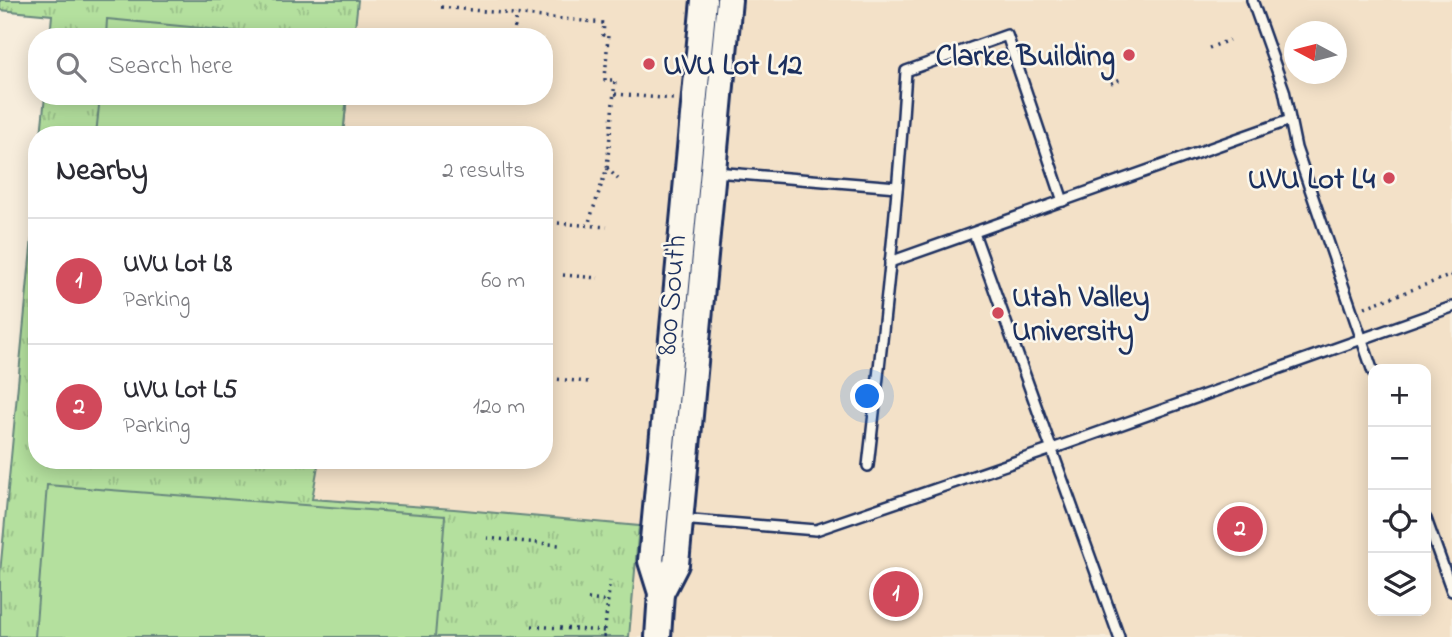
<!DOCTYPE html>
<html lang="en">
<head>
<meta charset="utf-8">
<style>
  :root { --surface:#fff; --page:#f7f7f7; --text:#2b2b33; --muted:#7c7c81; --line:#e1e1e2; --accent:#d1495b }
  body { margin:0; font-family:"Indie Flower",sans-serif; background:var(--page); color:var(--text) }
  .controls { position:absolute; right:21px; bottom:21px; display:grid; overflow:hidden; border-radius:14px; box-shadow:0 4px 18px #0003 }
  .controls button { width:63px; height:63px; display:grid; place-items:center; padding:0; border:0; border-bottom:2px solid var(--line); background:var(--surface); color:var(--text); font:35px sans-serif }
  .compass { position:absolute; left:1284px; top:21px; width:63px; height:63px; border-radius:50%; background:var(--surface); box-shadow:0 4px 18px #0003; rotate:277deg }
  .you { position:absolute; left:868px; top:397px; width:24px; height:24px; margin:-18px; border:5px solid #fff; border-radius:50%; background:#1a73e8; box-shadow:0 0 0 10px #1a73e833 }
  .badge { display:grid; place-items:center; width:46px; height:46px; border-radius:50%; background:var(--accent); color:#fff; font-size:23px; font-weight:700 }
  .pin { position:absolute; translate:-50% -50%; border:4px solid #fff; box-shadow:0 2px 7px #0006 }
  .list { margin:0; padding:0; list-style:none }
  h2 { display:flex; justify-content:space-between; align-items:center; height:91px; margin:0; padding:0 28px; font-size:30px }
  h2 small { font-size:23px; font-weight:400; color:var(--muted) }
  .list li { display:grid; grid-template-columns:46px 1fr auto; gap:21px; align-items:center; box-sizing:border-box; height:126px; padding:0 28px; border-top:2px solid var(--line) }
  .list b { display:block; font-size:26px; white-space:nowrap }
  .list p { margin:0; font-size:23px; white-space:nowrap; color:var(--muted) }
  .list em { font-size:23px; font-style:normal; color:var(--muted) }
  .icon { flex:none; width:38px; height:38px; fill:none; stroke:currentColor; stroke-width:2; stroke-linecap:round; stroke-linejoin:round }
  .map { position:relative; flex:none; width:1452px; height:637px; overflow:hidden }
  .search { position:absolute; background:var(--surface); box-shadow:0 4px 18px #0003; left:28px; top:28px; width:525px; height:77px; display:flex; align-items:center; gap:18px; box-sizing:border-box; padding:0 24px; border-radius:28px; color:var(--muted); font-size:26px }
  .panel { position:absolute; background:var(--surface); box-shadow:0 4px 18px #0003; left:28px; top:126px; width:525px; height:343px; border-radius:28px }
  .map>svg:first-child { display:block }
</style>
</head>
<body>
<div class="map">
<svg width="1452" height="637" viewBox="0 0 1452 637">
  <defs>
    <pattern id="grass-tufts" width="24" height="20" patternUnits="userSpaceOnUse" patternTransform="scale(1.75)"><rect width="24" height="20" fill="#b4e09e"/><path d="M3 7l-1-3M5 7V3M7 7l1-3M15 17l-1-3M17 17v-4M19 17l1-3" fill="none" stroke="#9ac08a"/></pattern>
  </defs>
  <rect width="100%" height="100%" fill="#f7eddc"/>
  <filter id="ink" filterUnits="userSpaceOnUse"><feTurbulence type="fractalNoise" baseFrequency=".0143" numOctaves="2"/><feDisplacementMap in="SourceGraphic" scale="14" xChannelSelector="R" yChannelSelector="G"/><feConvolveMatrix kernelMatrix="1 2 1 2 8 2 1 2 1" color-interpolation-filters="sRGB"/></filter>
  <g filter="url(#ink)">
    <path fill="#f3e1c8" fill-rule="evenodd" d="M67 0H1452V637H0V573L37 188V460H544V135H42L45 96H544V37H51ZM1294 32H1336V74H1294ZM1373 369H1426V611H1373Z"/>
    <g fill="url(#grass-tufts)" stroke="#68887e" stroke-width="2">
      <polygon points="0,0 358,0 354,37 50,37 52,15 0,10"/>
      <polygon points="45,96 347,96 343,135 41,135"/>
      <polygon points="37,185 37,460 319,460 312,499 454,509 639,526 629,637 0,637 0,573"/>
    </g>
    <g fill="#b4e09e" stroke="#68887e" stroke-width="2">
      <polygon points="107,19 294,37 106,37"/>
      <polygon points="100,96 347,96 343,135 96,135"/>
      <polygon points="47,485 445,516 435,637 35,637"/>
    </g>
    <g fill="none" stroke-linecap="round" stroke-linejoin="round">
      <g stroke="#1b2f5e" stroke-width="14">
        <g id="lane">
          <polyline points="1252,0 1284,90 1296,148 1373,372"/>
          <polyline points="715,172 897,187"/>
          <polyline points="974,233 1119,637"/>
          <polyline points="890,262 1290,120"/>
          <path d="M868 466C883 334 898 203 906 71L1007 35 1063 201"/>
          <polyline points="680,519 816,530 1052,449 1452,307"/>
          <polyline points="1426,519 1452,591"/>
        </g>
      </g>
      <g stroke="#1b2f5e" stroke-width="30">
        <g id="secondary">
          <polyline points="661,593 676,564 729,0"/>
          <polyline points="658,637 661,593 651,561 704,0"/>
        </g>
      </g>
      <g stroke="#1b2f5e" stroke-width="3.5" stroke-dasharray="2 5" stroke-linecap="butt">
        <polyline points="441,7 604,23 603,35 608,35 605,80 615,80 607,168 588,225"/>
        <polyline points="514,35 516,14"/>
        <polyline points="1209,48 1229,40"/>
        <polyline points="1111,83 1121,79"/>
        <polyline points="615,94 673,99"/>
        <polyline points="607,168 618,179"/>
        <polyline points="544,222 607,227"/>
        <polyline points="563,275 598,278"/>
        <polyline points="1365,307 1452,275"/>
        <polyline points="544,378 588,382"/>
        <polyline points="487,538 559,545"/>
        <polyline points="588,599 608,602"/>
        <polyline points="532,626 604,631"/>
        <polyline points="604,637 610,581"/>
      </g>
      <use href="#lane" stroke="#fbf7ec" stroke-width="9"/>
      <use href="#secondary" stroke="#fbf7ec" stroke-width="24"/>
    </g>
  </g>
  <g fill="#d1495b" stroke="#fbf7ec" stroke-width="2.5">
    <circle cx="1129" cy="55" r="7"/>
    <circle cx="649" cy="64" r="7"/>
    <circle cx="1389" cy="178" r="7"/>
    <circle cx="998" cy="313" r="7"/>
  </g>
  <g text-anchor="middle" stroke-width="5" stroke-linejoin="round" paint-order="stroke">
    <g font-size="30" font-weight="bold" fill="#1b2f5e" stroke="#fbf7ec" text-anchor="end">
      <text x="1115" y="65">Clarke Building</text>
      <text x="663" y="74" text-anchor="start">UVU Lot L12</text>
      <text x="1375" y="188">UVU Lot L4</text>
      <text x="1012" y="306" text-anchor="start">Utah Valley<tspan x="1012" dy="34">University</tspan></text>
    </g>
    <g font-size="30" fill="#1b2f5e" stroke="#fbf7ec">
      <text transform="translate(670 295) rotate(-85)" y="10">800 South</text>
    </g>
  </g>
</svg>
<div class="controls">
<button>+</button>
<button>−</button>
<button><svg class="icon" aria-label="locate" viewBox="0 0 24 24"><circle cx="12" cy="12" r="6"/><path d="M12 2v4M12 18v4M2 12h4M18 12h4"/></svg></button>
<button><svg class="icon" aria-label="layers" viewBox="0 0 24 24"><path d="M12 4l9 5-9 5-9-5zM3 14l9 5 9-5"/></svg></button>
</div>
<svg class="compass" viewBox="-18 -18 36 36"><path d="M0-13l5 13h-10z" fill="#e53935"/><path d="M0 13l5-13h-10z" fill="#7c7c81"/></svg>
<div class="you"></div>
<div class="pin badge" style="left:896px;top:594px">1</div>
<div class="pin badge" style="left:1240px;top:529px">2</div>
<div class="search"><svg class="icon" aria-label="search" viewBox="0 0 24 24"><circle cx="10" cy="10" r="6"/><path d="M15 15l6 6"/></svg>Search here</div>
<section class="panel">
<h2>Nearby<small>2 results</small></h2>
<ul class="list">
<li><span class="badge">1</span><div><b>UVU Lot L8</b><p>Parking</p></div><em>60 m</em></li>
<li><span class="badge">2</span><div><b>UVU Lot L5</b><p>Parking</p></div><em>120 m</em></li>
</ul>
</section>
</div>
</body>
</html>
